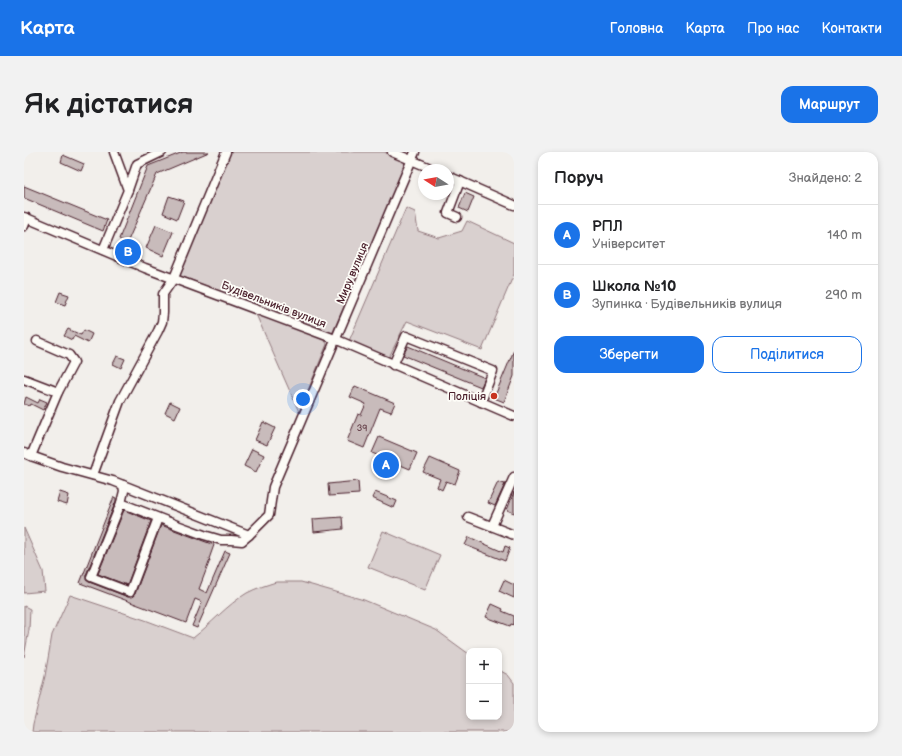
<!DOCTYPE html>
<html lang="uk">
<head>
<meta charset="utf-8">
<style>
  :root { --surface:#fff; --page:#f2f2f2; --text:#202124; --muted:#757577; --line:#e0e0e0; --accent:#1a73e8 }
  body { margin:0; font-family:"Balsamiq Sans",sans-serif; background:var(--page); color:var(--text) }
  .controls { position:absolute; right:12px; bottom:12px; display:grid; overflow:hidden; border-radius:8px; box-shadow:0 2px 6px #0003 }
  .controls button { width:36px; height:36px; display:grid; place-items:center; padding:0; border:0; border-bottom:1px solid var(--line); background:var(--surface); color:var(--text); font:20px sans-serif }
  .compass { position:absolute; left:394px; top:12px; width:36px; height:36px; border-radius:50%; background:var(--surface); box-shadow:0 2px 6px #0003; rotate:281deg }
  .you { position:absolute; left:279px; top:247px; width:14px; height:14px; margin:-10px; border:3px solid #fff; border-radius:50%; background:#1a73e8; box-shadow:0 0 0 6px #1a73e833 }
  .badge { display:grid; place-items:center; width:26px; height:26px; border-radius:50%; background:var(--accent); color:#fff; font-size:13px; font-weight:700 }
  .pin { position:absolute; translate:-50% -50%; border:2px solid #fff; box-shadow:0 1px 4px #0006 }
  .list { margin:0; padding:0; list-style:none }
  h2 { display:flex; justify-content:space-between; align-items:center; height:52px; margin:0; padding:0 16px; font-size:17px }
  h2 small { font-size:13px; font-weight:400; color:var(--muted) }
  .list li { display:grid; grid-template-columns:26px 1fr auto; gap:12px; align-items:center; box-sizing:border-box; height:60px; padding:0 16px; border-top:1px solid var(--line) }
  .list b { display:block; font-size:15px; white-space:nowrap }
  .list p { margin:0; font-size:13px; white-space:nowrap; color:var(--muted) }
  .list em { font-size:13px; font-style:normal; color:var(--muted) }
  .actions { display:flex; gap:8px; padding:12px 16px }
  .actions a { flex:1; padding:9px 0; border:1px solid var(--accent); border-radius:12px; text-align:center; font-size:14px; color:var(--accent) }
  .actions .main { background:var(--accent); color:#fff }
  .map { position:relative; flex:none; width:490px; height:580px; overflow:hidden; border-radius:12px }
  header { display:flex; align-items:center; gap:24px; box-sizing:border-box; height:56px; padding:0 20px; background:var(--accent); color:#fff }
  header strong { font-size:19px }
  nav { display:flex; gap:22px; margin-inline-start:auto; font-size:14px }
  .intro { display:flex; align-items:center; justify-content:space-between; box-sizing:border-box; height:96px; padding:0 24px }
  h1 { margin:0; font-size:28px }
  .button { padding:10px 18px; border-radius:12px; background:var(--accent); color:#fff; font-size:14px; font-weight:700 }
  main { display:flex; gap:24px; padding:0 24px }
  aside { flex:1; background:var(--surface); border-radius:12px; box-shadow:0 2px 6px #0003 }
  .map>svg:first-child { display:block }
</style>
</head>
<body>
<header>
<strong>Карта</strong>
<nav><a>Головна</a><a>Карта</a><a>Про нас</a><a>Контакти</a></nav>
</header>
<div class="intro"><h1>Як дістатися</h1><a class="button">Маршрут</a></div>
<main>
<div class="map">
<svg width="490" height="580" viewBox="0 0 490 580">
  <rect width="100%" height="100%" fill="#f2efeb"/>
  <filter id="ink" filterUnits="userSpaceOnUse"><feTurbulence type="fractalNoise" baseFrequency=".025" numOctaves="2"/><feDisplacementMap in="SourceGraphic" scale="8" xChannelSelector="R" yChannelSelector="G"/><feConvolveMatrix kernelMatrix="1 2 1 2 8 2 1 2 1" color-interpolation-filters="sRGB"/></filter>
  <g filter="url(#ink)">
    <g fill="#d9d0cf" stroke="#92787d">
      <polygon points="206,0 360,0 383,9 308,182 154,123"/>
      <polygon points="382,56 391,60 394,79 415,86 438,79 443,69 490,91 490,122 458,198 383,169 365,205 325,189"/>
      <polygon points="231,160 300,186 303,192 275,260"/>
      <polygon points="0,376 19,419 21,439 0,441"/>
      <polygon points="359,379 416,403 401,438 344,415"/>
      <path d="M252 430H277L340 448 412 478 445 502V565H475V518L484 523 490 531V580H8L9 572 21 524 28 483 46 443 121 468 169 486C187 472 203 453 223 441 232 436 243 433 252 430Z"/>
      <polygon points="0,454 6,457 5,478 0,505"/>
    </g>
    <g fill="#c8bbbb" stroke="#4a1f2b">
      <polygon points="159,0 185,0 133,22 103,91 95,87 124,14"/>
      <polygon points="39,3 60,12 57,19 37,10"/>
      <polygon points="0,34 83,68 79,79 0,46"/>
      <polygon points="441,41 450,45 444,60 435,56"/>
      <polygon points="145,44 160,49 153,67 139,61"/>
      <polygon points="132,73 149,80 139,104 122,96"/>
      <polygon points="36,140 45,143 41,153 32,150"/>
      <polygon points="44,177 57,183 60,178 68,182 64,191 50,184 48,188 40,184"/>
      <polygon points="384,194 461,226 457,235 379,203"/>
      <polygon points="490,198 490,224 480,250 470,246"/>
      <polygon points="93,204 101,207 97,216 89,212"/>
      <polygon points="331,234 371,251 367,260 356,256 340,296 323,289 334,262 337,263 342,252 326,245"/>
      <polygon points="2,245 14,251 16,247 23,250 19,258 7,252 6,254 0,252"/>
      <polygon points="146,250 156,255 151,266 141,261"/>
      <polygon points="239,270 251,276 243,293 231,288"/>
      <polygon points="355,285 393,301 386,317 348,301"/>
      <polygon points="228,297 240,303 232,320 220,314"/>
      <polygon points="406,306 436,319 431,332 422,329 418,338 413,335 416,327 399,320"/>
      <polygon points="334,329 335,342 305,344 304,332"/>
      <polygon points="474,330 481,332 471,354 464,351"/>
      <polygon points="36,340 45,343 43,353 33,350"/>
      <polygon points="351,340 373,349 370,356 348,346"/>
      <polygon points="490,340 490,361 483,358"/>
      <polygon points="90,345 92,346 92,349 62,423 62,428 65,430 104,445 109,444 111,442 137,373 190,393 185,407 186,408 175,437 183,441 201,399 206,401 173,476 168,474 178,450 171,447 162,471 56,431"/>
      <polygon points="100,358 127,369 103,433 74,422"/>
      <polygon points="318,365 319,377 290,380 289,367"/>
      <polygon points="445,385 479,400 481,394 486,396 481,409 441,393"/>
      <polygon points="480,428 490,433 490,446 475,439"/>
      <polygon points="468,452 479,457 478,459 490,464 490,473 487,472 486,474 462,465"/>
    </g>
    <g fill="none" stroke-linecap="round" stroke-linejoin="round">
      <g stroke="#4a1f2b" stroke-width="11">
        <g id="minor">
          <polyline points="368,0 411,18"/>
          <polyline points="424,24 490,53"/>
          <polyline points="104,38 113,12 138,0"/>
          <polyline points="0,65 121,116 311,187 490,264"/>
          <polyline points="433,65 424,61 436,29"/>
          <polyline points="0,74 3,66"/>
          <polyline points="79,98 104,38 90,0"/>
          <polyline points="13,189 45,203 50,210 34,240"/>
          <polyline points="369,213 382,184 469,219 457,250"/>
          <polyline points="0,227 34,240 7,304"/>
          <polyline points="0,301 7,304 38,315 89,329 225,383 245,363 249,335 391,0"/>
          <polyline points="69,323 96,249 134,179 138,170 139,161 139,142 150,126 202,0"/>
          <polyline points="97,351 100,339 99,333"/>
          <polyline points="444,365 490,383"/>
          <polyline points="134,366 106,440 67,425 97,351 153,373 180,383 197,388 207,388 218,389 225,383"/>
          <polyline points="468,374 490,325"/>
        </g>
      </g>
      <use href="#minor" stroke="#fdfcf7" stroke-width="8"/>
    </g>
  </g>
  <circle fill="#c8321e" stroke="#fdfcf7" stroke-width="1.5" cx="470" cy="244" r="4"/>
  <g text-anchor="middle" stroke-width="3.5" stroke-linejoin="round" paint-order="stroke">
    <g font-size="9" fill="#6a464f">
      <text x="338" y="279">39</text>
    </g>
    <g font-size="11" fill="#4a1f2b" stroke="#fdfcf7">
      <text transform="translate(328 121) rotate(-67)" y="4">Миру вулиця</text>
      <text transform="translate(250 152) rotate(21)" y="4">Будівельників вулиця</text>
    </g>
    <g font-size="11" fill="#4a1f2b" stroke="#fdfcf7" text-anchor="end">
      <text x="462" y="248">Поліція</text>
    </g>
  </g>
</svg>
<div class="controls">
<button>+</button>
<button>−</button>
</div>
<svg class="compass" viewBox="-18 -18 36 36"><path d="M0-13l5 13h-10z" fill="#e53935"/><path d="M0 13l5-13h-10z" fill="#757577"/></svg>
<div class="you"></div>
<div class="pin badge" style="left:362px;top:313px">A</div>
<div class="pin badge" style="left:104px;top:100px">B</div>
</div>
<aside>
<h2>Поруч<small>Знайдено: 2</small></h2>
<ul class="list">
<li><span class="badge">A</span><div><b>РПЛ</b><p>Університет</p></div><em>140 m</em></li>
<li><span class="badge">B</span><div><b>Школа №10</b><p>Зупинка · Будівельників вулиця</p></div><em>290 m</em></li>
</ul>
<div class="actions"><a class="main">Зберегти</a><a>Поділитися</a></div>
</aside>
</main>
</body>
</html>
